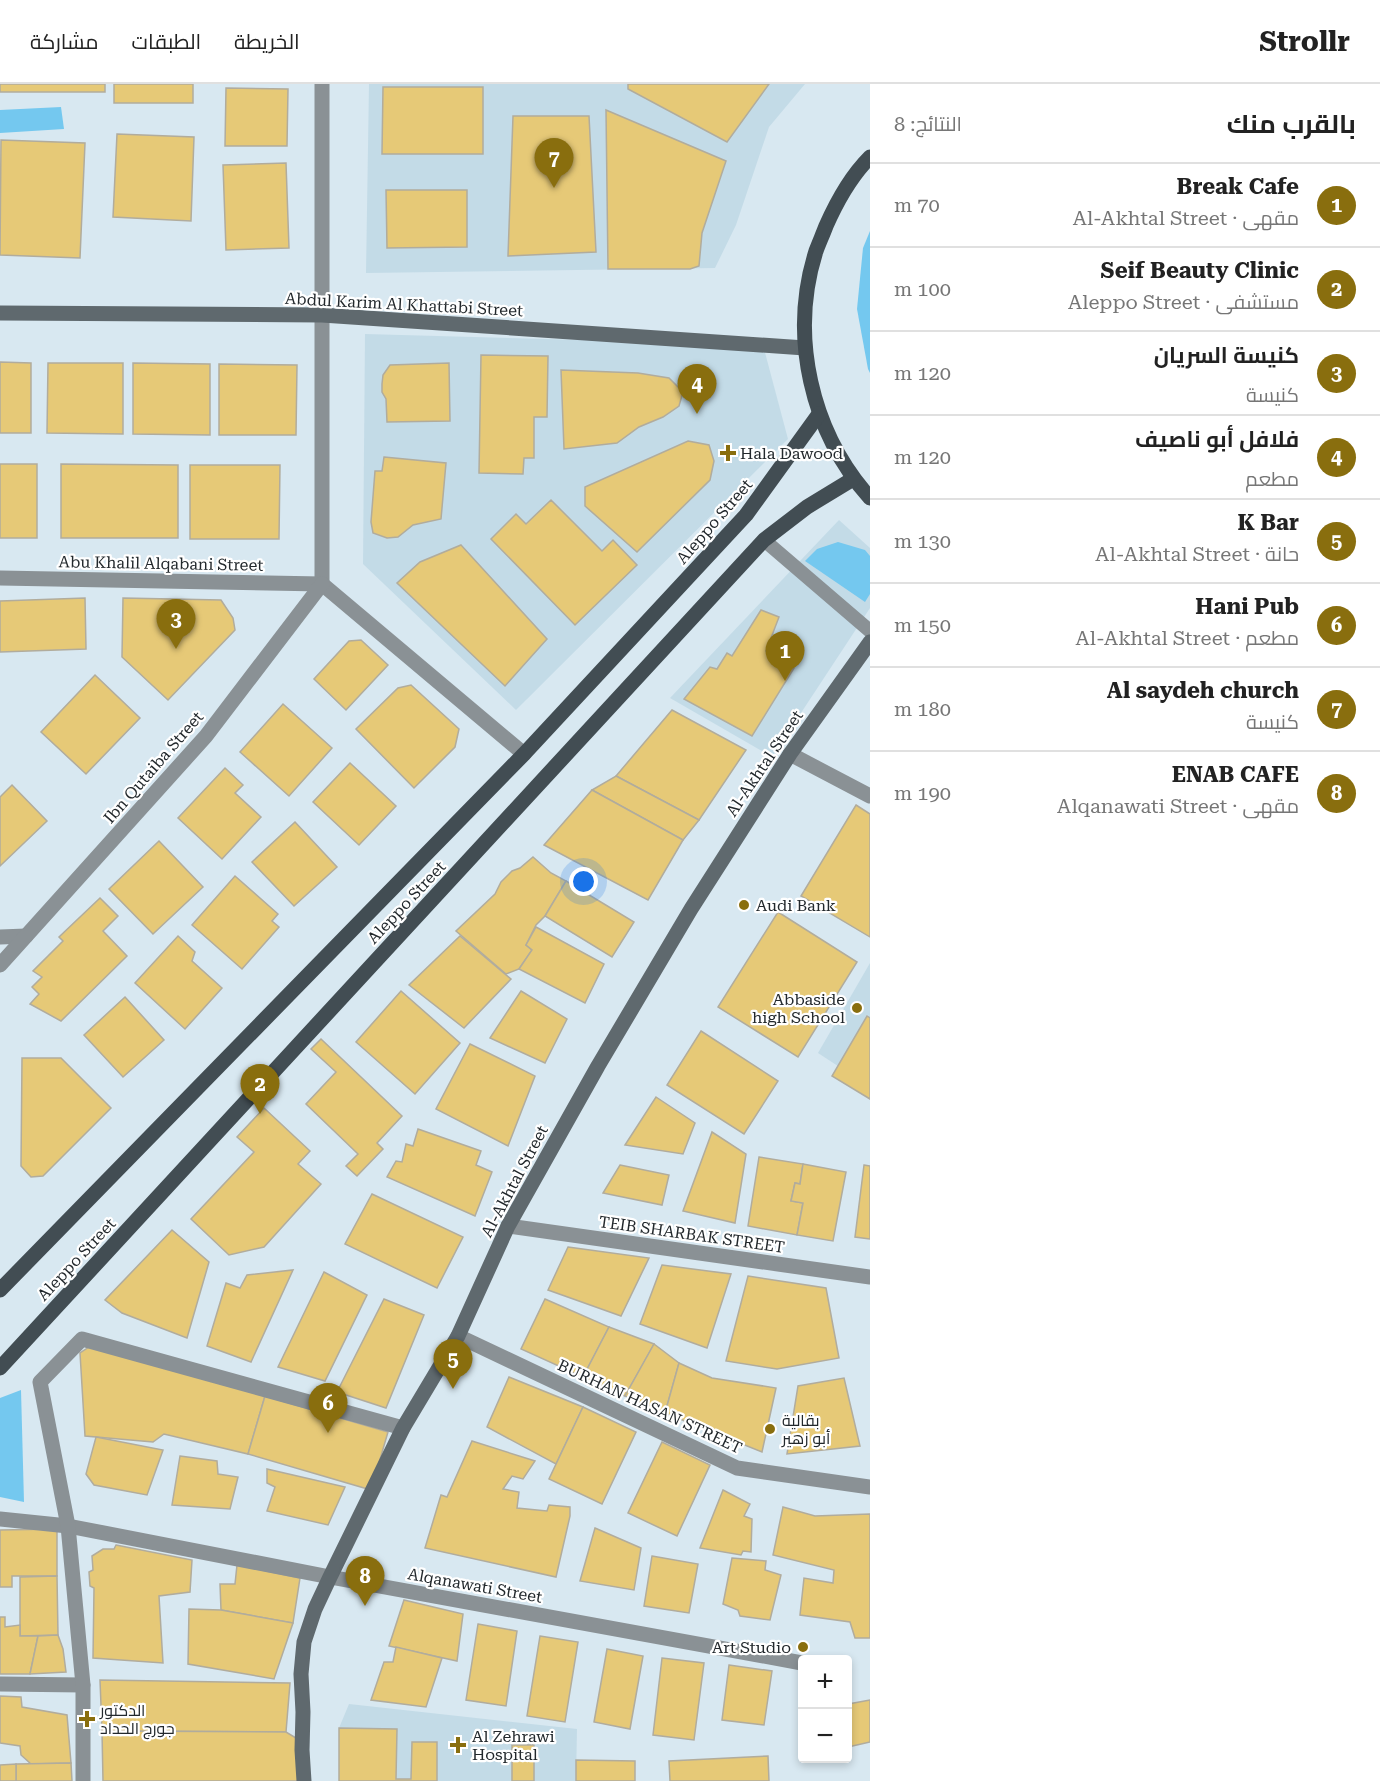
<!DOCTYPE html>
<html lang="ar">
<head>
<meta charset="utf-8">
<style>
  :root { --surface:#fff; --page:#f6f6f6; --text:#222; --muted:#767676; --line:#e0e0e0; --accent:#896e0e }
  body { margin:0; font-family:"Roboto Serif",Cairo,serif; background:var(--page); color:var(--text); direction:rtl }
  .controls { position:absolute; right:18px; bottom:18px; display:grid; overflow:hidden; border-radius:6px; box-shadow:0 3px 9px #0003 }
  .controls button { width:54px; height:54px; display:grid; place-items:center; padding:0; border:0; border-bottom:2px solid var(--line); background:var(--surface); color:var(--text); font:30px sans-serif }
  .you { position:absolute; left:584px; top:798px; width:21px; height:21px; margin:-15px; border:4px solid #fff; border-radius:50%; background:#1a73e8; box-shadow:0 0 0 9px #1a73e833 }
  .badge { display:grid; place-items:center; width:39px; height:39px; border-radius:50%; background:var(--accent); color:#fff; font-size:20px; font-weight:700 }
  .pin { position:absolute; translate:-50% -50px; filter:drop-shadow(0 2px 3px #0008) }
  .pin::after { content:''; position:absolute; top:32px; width:21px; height:18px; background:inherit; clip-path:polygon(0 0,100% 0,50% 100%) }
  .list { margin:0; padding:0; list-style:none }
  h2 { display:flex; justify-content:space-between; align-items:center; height:78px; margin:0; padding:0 24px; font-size:26px }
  h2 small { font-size:20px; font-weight:400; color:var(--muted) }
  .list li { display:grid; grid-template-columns:39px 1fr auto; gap:18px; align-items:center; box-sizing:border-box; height:84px; padding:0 24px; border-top:2px solid var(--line) }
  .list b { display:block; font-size:22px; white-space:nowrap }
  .list p { margin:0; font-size:20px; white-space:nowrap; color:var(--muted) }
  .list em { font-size:20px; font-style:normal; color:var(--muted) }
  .map { position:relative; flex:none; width:870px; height:1697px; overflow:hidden; direction:ltr }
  header { display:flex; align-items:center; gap:36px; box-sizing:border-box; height:84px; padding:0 30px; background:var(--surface); border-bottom:2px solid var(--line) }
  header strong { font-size:28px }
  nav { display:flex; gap:33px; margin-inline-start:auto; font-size:21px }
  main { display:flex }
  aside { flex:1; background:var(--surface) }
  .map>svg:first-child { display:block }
</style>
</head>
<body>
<header>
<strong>Strollr</strong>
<nav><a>الخريطة</a><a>الطبقات</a><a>مشاركة</a></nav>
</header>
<main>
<aside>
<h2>بالقرب منك<small>النتائج: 8</small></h2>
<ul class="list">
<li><span class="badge">1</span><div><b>Break Cafe</b><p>مقهى · Al-Akhtal Street</p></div><em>70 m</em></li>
<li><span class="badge">2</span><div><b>Seif Beauty Clinic</b><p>مستشفى · Aleppo Street</p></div><em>100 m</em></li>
<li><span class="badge">3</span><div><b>كنيسة السريان</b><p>كنيسة</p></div><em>120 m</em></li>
<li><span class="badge">4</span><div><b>فلافل أبو ناصيف</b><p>مطعم</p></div><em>120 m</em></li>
<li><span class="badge">5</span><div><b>K Bar</b><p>حانة · Al-Akhtal Street</p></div><em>130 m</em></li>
<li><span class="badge">6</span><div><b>Hani Pub</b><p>مطعم · Al-Akhtal Street</p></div><em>150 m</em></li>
<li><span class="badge">7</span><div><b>Al saydeh church</b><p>كنيسة</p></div><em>180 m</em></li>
<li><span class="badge">8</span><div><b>ENAB CAFE</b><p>مقهى · Alqanawati Street</p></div><em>190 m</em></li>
</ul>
</aside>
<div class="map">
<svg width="870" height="1697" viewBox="0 0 870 1697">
  <rect width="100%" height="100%" fill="#d8e8f1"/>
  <g fill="#c3dbe7">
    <polygon points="369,0 805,0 769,43 736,141 715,184 366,189"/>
    <polygon points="365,250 763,261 788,355 516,626 363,480"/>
    <polygon points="839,436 870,464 870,524 772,673 670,614"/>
    <polygon points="870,879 870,1003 818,969"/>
    <polygon points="349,1620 577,1645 576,1697 339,1697 339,1644"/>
  </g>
  <g fill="#74c8ef">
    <polygon points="61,23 64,45 0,49 0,26"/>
    <polygon points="870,147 870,289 868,285 857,225 863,164"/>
    <polygon points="838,458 865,466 870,472 870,510 865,518 805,477 817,465"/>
    <polygon points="21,1306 24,1418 0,1413 0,1314"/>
  </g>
  <g fill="#e6c977" stroke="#b1ac9d" stroke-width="1.5">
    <rect x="0" y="0" width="105" height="8"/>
    <rect x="114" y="0" width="79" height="19"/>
    <polygon points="628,0 769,0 727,58 628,5"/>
    <polygon points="383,3 483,3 483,70 382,70"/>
    <polygon points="226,4 288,5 287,62 225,62"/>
    <polygon points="606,26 726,77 702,149 699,182 690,185 608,185"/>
    <polygon points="513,32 589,32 596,168 508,172"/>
    <polygon points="117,50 194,53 191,137 113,133"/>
    <polygon points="1,56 85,59 80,174 0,171"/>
    <polygon points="286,79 289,164 226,166 223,81"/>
    <polygon points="386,106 467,106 467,163 387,164"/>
    <polygon points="481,271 548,272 547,333 534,333 534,374 524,374 523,390 479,389"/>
    <polygon points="0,278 31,279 31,349 0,349"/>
    <polygon points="48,279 123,279 123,350 47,349"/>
    <polygon points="133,279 210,280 210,351 133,350"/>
    <polygon points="449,279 450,337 387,338 386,315 382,308 382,300 383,291 390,281"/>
    <polygon points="219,280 297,281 296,351 219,351"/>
    <polygon points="561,286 638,289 669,294 683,308 679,322 663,333 639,343 617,359 564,365"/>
    <polygon points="688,357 709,361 714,377 710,396 637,468 585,422 585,403"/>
    <polygon points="384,373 446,379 441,435 413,441 398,453 387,454 373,449 371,438 375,387 382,387"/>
    <rect x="0" y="380" width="37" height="74"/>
    <polygon points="61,380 178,381 178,454 61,454"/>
    <polygon points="190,381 280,381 279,455 190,455"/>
    <polygon points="551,416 602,467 613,456 637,481 575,541 491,455 516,430 526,440"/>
    <polygon points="461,461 547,555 505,602 397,499 420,478"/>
    <polygon points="85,514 86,565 0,568 0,517"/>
    <polygon points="123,514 221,516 233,534 235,546 168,616 122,573"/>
    <polygon points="761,526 779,533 766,567 773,575 794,584 752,652 684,615 710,583 717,585 727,569 732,572"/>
    <polygon points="361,556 388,581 346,626 314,595 349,557"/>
    <polygon points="95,591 140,634 86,690 41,648"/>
    <polygon points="411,601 459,645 455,663 414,704 356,645 398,604"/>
    <polygon points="283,620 332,664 289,712 240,668"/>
    <polygon points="672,626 746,666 699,736 616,692"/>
    <polygon points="350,679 396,722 359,761 313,718"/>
    <polygon points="225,684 243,701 235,709 261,733 222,775 178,734"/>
    <polygon points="616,692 699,736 683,756 592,706"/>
    <polygon points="12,701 47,737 0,782 0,713"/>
    <polygon points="592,706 683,756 648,816 544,761"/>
    <polygon points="856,721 870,730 870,853 801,812"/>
    <polygon points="295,738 337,783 294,822 252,778"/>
    <polygon points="159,757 203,803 153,850 109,805"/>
    <polygon points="533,773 551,789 566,797 545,832 536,841 526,861 532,866 519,885 506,890 456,847 495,810 501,798 512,787 520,784"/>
    <polygon points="235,792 278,830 272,837 279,843 242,885 192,841"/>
    <polygon points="566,797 634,838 612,873 545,832"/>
    <polygon points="100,814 118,832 103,847 127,872 61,937 30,920 39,910 32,903 42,893 33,887 63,857 59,853"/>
    <polygon points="778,828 857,878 798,973 718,923"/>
    <polygon points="536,843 604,880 585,919 519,885 532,866 526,861"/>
    <polygon points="178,852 195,868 192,877 222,904 185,945 135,899"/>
    <polygon points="460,852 511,895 464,944 409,901"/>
    <polygon points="401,907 460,959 415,1010 356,958"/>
    <polygon points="521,907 567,935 545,979 490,954"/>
    <polygon points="125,913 164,956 123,993 84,951"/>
    <polygon points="867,932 870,934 870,1015 832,992"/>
    <polygon points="701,947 778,997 744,1050 667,1001"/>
    <polygon points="321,955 402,1032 377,1059 383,1065 357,1092 346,1082 358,1070 306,1020 336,988 311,965"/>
    <polygon points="470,960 535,992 508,1062 436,1025"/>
    <polygon points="22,974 61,974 111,1024 43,1092 31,1093 21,1082"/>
    <polygon points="656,1013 695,1039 683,1070 625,1061"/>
    <polygon points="264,1024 310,1067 298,1080 321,1100 264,1163 229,1171 191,1135 254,1068 237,1053"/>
    <polygon points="418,1045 481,1067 476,1081 492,1088 475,1132 387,1093 396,1077 402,1078 406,1060 413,1062"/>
    <polygon points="712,1048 746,1070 735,1139 683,1127"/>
    <polygon points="759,1073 803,1080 800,1100 795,1099 791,1117 803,1119 797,1151 748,1142"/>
    <polygon points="803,1080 846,1088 833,1157 797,1151 803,1119 791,1117 795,1099 800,1100"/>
    <polygon points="620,1081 669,1091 662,1121 603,1109"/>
    <polygon points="864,1081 870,1082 870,1155 855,1153"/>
    <polygon points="372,1110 463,1153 437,1204 345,1160"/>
    <polygon points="172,1146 209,1178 187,1254 122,1229 105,1216"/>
    <polygon points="568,1163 649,1174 621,1232 548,1206"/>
    <polygon points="662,1181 731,1190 707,1264 640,1240"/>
    <polygon points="293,1186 251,1278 207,1262 226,1199 240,1204 247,1191"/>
    <polygon points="324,1188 367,1211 325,1297 278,1283"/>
    <polygon points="748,1192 826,1204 839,1274 777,1285 726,1277"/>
    <polygon points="384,1215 424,1231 386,1324 337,1308"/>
    <polygon points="545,1215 609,1243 583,1293 521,1265"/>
    <polygon points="609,1243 654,1260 625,1312 583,1293"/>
    <polygon points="654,1260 679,1279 665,1329 625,1312"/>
    <polygon points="89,1263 265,1312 248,1370 164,1350 153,1358 85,1352 80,1269"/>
    <polygon points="679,1279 712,1294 776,1304 762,1368 665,1329"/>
    <polygon points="509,1293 583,1323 556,1380 487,1343"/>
    <polygon points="844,1294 860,1362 787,1370 798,1302"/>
    <polygon points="265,1312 388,1348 371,1406 248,1370"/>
    <polygon points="583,1323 636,1348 602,1420 549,1395"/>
    <polygon points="96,1353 163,1366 147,1411 94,1401 86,1390"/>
    <polygon points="472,1357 535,1377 523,1395 512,1392 503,1405 519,1408 517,1424 547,1427 549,1421 570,1423 570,1432 556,1493 425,1464 441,1411 447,1413"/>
    <polygon points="662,1358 710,1381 677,1452 628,1429"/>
    <polygon points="180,1372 217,1377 218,1390 238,1393 230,1425 172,1421"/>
    <polygon points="267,1385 345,1403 328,1441 267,1427 275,1403 267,1399"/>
    <polygon points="723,1406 750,1420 744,1432 752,1435 751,1468 743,1467 741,1471 700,1464"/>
    <polygon points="783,1423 815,1432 870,1430 870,1554 855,1554 850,1538 800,1531 804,1494 833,1499 834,1486 773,1471"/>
    <polygon points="595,1444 641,1464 634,1506 580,1497"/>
    <polygon points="57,1445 57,1492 12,1492 12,1503 0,1503 0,1446"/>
    <polygon points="116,1461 192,1476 190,1508 159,1512 163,1579 93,1574 94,1504 90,1502 89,1488 93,1486 92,1472 103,1465 114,1465"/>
    <polygon points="652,1472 698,1480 689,1529 644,1522"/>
    <polygon points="732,1474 766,1477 765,1486 781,1491 770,1536 740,1532 738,1526 723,1520"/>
    <polygon points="237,1481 300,1494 293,1539 221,1526 220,1500 235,1500"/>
    <polygon points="57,1492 58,1551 20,1552 20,1493"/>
    <polygon points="404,1516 463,1530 457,1577 389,1562"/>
    <polygon points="189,1525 221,1526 293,1539 274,1595 188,1580"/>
    <polygon points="0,1533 5,1533 5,1543 20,1541 20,1552 38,1552 30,1590 0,1590"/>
    <polygon points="478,1540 517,1547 506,1622 466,1616"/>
    <polygon points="58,1551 63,1565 66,1588 30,1590 38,1552"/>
    <polygon points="540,1552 578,1558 565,1638 527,1632"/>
    <polygon points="396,1563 442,1574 426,1623 371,1616 384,1578 393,1578"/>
    <polygon points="607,1565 643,1572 630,1645 594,1638"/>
    <polygon points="662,1574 704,1579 694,1656 653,1651"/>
    <polygon points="729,1581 772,1587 764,1641 722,1636"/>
    <polygon points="100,1596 290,1599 286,1648 102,1647"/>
    <polygon points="0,1612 21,1613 22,1623 67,1631 71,1679 31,1680 21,1671 20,1662 0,1659"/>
    <polygon points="870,1616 870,1658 848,1663 848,1619 848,1620"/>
    <polygon points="339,1644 397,1645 396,1695 411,1695 412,1658 437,1658 437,1697 339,1697"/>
    <polygon points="102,1647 286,1648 296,1654 298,1697 103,1697"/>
    <rect x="512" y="1661" width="22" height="36"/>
    <polygon points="768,1672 769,1697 670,1697 669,1677"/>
    <polygon points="576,1676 635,1677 635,1697 576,1697"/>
    <polygon points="71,1679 72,1697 16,1697 16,1680"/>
    <polygon points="16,1680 16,1697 0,1697 0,1681"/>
  </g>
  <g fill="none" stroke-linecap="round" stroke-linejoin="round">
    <polyline stroke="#8a9195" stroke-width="14" points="764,456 870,547"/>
    <g stroke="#8a9195" stroke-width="15">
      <polyline points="322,0 322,500"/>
      <polyline points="0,494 322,500"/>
      <polyline points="322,500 524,670"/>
      <polyline points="790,670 870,712"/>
      <polyline points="0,853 26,852"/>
      <polyline points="0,881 206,652 322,500"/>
      <polyline points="508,1142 870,1193"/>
      <polyline points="458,1252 737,1384 870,1403"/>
      <polyline points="0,1435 68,1442 330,1493 802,1579"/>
      <polyline points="0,1600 83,1601"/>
      <polyline points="83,1697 83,1601 68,1442 40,1298 82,1255 403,1344"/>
    </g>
    <g stroke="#5f696e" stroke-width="15">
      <polyline points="0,229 322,231 805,264"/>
      <polyline points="304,1697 302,1666 303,1628 301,1590 304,1558 315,1525 330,1493 403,1344 458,1252 508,1142 598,982 691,825 790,670 870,558"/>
    </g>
    <g stroke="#424d53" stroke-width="15">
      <path d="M870 73C851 92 837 117 826 142 823 150 819 159 816 167 789 252 811 348 870 414"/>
      <polyline points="0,1206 524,670 746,431 819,330"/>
      <polyline points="0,1284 764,456 807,423 853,395"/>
    </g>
  </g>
  <g fill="#896e0e" stroke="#fff" stroke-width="2">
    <path d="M725 360h6v6h6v6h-6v6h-6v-6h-6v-6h6z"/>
    <circle cx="744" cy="821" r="6"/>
    <circle cx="857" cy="924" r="6"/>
    <circle cx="770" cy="1345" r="6"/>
    <circle cx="803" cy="1563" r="6"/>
    <path d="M84 1626h6v6h6v6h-6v6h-6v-6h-6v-6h6z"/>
    <path d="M455 1652h6v6h6v6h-6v6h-6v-6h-6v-6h6z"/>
  </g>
  <g text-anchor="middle" stroke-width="4.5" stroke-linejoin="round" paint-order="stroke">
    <g font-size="16" fill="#22282c" stroke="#fff">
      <text transform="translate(404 220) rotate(3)" y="6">Abdul Karim Al Khattabi Street</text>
      <text transform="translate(714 437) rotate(-49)" y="6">Aleppo Street</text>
      <text transform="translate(161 479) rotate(1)" y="6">Abu Khalil Alqabani Street</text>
      <text transform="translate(764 679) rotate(-56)" y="6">Al-Akhtal Street</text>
      <text transform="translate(153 683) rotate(-49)" y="6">Ibn Qutaiba Street</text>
      <text transform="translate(406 818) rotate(-47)" y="6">Aleppo Street</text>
      <text transform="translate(514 1097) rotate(-62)" y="6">Al-Akhtal Street</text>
      <text transform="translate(692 1150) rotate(8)" y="6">TEIB SHARBAK STREET</text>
      <text transform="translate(76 1175) rotate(-47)" y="6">Aleppo Street</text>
      <text transform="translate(650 1322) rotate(25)" y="6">BURHAN HASAN STREET</text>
      <text transform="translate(475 1501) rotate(10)" y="6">Alqanawati Street</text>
    </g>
    <g font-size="16" fill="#22282c" stroke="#fff" text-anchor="start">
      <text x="740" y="375">Hala Dawood</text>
      <text x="756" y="827">Audi Bank</text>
      <text x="845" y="921" text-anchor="end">Abbaside<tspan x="845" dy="18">high School</tspan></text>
      <text x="782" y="1342">بقالية<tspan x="782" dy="18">أبو زهير</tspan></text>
      <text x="791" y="1569" text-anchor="end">Art Studio</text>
      <text x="100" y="1632">الدكتور<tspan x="100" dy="18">جورج الحداد</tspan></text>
      <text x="472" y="1658">Al Zehrawi<tspan x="472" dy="18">Hospital</tspan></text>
    </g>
  </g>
</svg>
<div class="controls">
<button>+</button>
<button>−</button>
</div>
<div class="you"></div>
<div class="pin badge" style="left:785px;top:597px">1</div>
<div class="pin badge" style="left:260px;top:1030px">2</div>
<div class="pin badge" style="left:176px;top:565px">3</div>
<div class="pin badge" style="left:697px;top:330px">4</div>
<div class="pin badge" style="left:453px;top:1305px">5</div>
<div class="pin badge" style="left:328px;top:1349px">6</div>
<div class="pin badge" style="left:554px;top:104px">7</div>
<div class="pin badge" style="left:365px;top:1522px">8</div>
</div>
</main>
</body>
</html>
